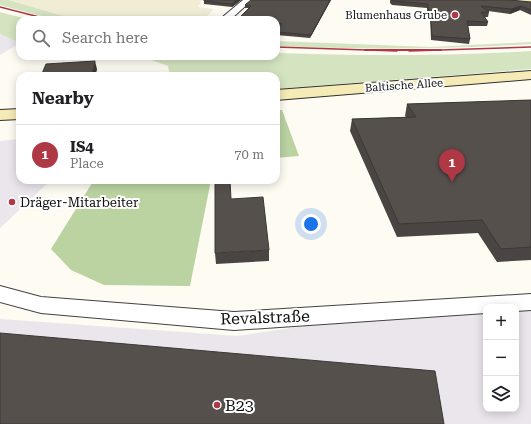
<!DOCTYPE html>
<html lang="en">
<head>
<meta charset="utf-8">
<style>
  :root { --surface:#fff; --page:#f2f2f2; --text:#202124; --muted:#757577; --line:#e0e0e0; --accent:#ae3843 }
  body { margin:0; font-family:"Roboto Serif",serif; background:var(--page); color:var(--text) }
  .controls { position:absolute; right:12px; bottom:12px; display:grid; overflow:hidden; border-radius:8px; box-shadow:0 2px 10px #0003 }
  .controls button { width:36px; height:36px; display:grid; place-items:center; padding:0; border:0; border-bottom:1px solid var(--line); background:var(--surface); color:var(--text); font:20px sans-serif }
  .you { position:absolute; left:311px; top:224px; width:14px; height:14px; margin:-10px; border:3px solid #fff; border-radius:50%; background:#1a73e8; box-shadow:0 0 0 6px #1a73e833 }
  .badge { display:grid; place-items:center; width:26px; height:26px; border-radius:50%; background:var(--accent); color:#fff; font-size:13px; font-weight:700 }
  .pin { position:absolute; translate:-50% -33px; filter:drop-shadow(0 1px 2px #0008) }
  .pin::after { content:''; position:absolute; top:21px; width:14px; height:12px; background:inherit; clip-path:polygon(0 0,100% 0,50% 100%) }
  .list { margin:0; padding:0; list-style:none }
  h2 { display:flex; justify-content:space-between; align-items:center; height:52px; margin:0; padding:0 16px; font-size:17px }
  h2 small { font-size:13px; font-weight:400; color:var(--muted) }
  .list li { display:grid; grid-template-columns:26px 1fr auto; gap:12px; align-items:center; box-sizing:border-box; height:60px; padding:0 16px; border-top:1px solid var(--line) }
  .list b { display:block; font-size:15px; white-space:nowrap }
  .list p { margin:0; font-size:13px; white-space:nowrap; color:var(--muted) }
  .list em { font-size:13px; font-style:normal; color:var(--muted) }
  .icon { flex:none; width:22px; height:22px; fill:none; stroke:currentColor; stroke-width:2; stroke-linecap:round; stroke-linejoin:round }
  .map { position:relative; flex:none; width:531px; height:424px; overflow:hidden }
  .search { position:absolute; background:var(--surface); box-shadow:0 2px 10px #0003; left:16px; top:16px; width:264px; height:44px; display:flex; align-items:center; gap:10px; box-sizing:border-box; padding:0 14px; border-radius:12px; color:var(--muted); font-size:15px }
  .panel { position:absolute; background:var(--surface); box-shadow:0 2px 10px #0003; left:16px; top:72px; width:264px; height:112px; border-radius:12px }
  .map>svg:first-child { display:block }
</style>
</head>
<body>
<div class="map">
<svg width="531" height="424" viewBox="0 0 531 424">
  <rect width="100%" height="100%" fill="#fdfbf2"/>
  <g fill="#ebe5ec" fill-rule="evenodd">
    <polygon points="0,34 20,43 0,55"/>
    <polygon points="20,139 20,180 51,180 0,228 0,141"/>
    <path d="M531 302V424H0V319L238 336 412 310ZM486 307H516V409H486Z"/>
  </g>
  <polygon fill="#f1edd5" points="9,0 202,0 198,7 214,9 203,20 82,20 56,14"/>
  <g fill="#d4e4c0">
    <polygon points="0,0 9,0 56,14 82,20 53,19 0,5"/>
    <polygon points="0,12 31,20 20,20 20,43 0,34"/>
    <path d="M276 41 431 47 531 42V44C446 49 361 50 276 46Z"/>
    <path d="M531 51V69L276 89V76H170L168 66 140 56H276V53C362 56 445 56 531 51Z"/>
  </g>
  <g fill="#bad3a1">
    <polygon points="276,110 282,110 299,156 276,158"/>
    <polygon points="94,180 211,180 190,286 104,285 71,270 51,249"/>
  </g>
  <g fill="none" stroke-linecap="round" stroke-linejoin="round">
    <g stroke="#424242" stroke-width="2">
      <g id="minor">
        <polygon points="243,0 252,0 230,20 219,20"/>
        <polygon points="0,286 41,297 234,312 531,294 531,310 516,311 516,307 486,307 486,313 234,330 41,313 0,302"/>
      </g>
    </g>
    <g stroke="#313131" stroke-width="2">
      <g id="secondary">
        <polygon points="504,0 531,0 531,5 509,3"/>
        <polygon points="531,71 531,79 276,100 276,90"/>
        <polygon points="20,109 20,119 0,120 0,110"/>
      </g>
    </g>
    <use href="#minor" fill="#fff" fill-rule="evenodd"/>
    <use href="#secondary" fill="#f5ebb6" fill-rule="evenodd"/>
    <g stroke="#ae3843" stroke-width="1.5">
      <polyline points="0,7 51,20"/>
      <polyline points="276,47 397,51"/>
      <polyline points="409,51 531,47"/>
    </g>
    <polyline stroke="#ae3843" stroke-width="2" points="365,50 441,50"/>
  </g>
  <g fill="#4a4542">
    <polygon points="204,0 241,0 232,7 204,4"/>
    <polygon points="251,0 331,0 310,38 276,35 276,32 280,27 276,26 276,20 248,8 245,8 245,5"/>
    <polygon points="390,0 510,0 531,2 531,15 520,10 510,14 488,11 489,12 488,17 485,17 488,22 487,26 468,26 470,39 469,44 431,40 430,14 427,14 427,8 392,5 390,3"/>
    <polygon points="97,69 95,76 41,76"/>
    <polygon points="531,100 531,260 497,262 478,233 397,237 350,131 352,119 406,117 405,116 407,104"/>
    <polygon points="269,250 269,261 216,264 215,253"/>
  </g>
  <g fill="#3c3836">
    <polygon points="237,0 241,0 232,7 232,4"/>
    <polygon points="330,0 331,0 310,38 311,35"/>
    <polygon points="521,6 520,10 510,14 511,9"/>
    <polygon points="95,61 97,69 95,76 92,76"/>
  </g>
  <g fill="#56504d" stroke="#3c3836">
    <polygon points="204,0 237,0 232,4 204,1"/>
    <polygon points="251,0 330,0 311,35 276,32 282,24 276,23 276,20 237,20 251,6 245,5"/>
    <polygon points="392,0 510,0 531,2 531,10 521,6 511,9 481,6 489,12 481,12 488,22 467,21 470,39 432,36 430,10 428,10 428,4 393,1"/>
    <polygon points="95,61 92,75 72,76 41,76 46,64"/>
    <polygon points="531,100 531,247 501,249 482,220 399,224 352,119 416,117 407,104"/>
    <polygon points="215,180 230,180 231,199 263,197 269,250 215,253"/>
    <polygon points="0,333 435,371 444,424 0,424"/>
  </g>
  <g fill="#ae3843" stroke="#fff" stroke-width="1.5">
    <circle cx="455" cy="15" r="4"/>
    <circle cx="12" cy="202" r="4"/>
    <circle cx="217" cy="405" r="4"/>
  </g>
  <g text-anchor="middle" stroke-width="4" stroke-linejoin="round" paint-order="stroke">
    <g font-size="11" fill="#0f0f0f" stroke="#fff" text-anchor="end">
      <text x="447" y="19">Blumenhaus Grube</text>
    </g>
    <g font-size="11" fill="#0f0f0f" stroke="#fff">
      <text transform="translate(404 85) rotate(-4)" y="4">Baltische Allee</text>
    </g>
    <g font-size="13" fill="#0f0f0f" stroke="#fff" text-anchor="start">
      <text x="20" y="207">Dräger-Mitarbeiter</text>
    </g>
    <g font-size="16" fill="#0f0f0f" stroke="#fff">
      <text transform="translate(265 317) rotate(-2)" y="6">Revalstraße</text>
    </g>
    <g font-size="16" fill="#0f0f0f" stroke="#fff" text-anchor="start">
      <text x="225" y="411">B23</text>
    </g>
  </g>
</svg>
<div class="controls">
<button>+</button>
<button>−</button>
<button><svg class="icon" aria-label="layers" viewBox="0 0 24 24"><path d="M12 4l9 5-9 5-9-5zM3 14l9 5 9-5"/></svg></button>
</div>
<div class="you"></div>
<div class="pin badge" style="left:452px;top:182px">1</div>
<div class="search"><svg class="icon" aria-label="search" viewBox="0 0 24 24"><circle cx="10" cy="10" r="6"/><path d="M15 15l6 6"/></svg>Search here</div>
<section class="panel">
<h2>Nearby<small></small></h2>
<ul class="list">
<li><span class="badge">1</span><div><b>IS4</b><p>Place</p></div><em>70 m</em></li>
</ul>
</section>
</div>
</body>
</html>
